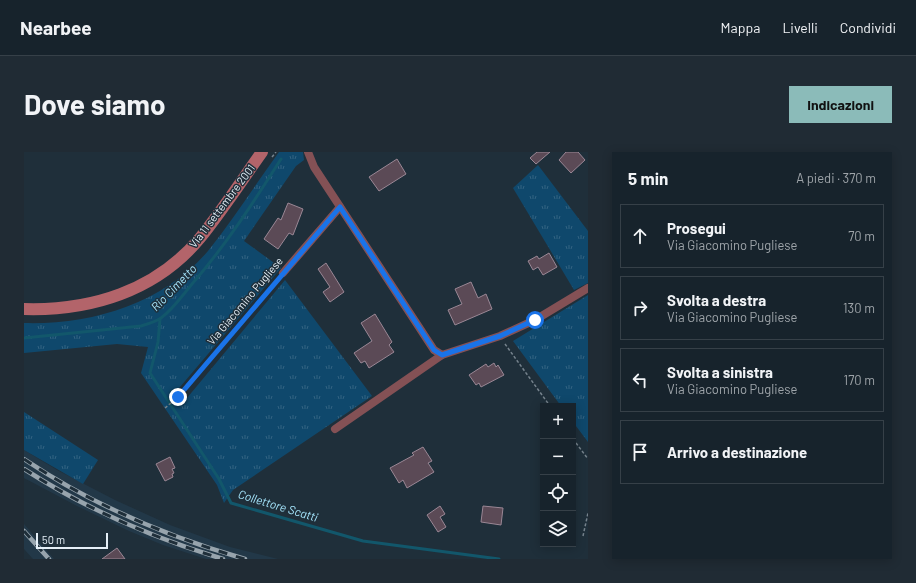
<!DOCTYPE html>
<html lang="it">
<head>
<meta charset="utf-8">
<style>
  :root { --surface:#17232c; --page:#202b34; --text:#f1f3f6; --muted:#9ea4a9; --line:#364048; --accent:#8bbbb9 }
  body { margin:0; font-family:Barlow,sans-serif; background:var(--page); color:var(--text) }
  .controls { position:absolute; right:12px; bottom:12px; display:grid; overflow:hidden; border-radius:0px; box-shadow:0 2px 10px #0003 }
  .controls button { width:36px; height:36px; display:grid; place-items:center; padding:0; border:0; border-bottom:1px solid var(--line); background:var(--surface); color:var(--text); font:20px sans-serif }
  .scale { position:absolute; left:12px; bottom:10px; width:72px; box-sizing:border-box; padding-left:4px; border:2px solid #e5eff7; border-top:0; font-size:11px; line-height:14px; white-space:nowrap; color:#e5eff7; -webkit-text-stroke:3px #1f2f3a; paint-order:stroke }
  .stop { position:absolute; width:12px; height:12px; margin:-9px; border:3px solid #1a73e8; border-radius:50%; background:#fff }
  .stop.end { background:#1a73e8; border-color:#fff; box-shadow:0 1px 4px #0008 }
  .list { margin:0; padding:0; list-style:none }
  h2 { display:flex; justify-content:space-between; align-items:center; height:52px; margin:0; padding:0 16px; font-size:17px }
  h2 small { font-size:13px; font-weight:400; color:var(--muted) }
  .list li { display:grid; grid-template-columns:26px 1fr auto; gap:12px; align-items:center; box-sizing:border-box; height:64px; margin:0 8px 8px; padding:0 8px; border:1px solid var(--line); border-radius:0px }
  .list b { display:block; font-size:15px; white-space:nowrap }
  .list p { margin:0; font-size:13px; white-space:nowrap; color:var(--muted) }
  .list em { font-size:13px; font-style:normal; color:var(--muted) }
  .icon { flex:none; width:22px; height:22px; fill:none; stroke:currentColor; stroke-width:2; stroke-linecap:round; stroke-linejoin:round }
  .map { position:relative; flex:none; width:564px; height:407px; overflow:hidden; border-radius:0px }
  header { display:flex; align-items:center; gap:24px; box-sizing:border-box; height:56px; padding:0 20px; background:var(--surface); border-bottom:1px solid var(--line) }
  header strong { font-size:19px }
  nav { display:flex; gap:22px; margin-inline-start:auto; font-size:14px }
  .intro { display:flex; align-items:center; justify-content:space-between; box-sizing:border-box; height:96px; padding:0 24px }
  h1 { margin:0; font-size:28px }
  .button { padding:10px 18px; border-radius:0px; background:var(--accent); color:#111; font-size:14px; font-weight:700 }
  main { display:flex; gap:24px; padding:0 24px }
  aside { flex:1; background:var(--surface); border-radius:0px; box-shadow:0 2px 10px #0003 }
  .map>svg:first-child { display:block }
</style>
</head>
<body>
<header>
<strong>Nearbee</strong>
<nav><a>Mappa</a><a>Livelli</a><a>Condividi</a></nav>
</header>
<div class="intro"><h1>Dove siamo</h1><a class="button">Indicazioni</a></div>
<main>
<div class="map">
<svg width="564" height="407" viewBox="0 0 564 407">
  <defs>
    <pattern id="grass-tufts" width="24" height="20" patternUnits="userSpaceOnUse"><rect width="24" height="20" fill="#0f486c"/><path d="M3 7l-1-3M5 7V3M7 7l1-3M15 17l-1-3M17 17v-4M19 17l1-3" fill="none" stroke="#326382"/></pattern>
  </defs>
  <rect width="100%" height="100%" fill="#1f2f3a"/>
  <g fill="#223848">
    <polygon points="0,298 33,318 91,348 146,373 206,395 254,407 182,407 139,393 105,379 53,354 0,326"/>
    <polygon points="0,372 30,407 9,407 0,397"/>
  </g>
  <g fill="url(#grass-tufts)">
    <path d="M255 0H279L280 8 272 14 220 89 257 116 150 242 158 252 261 128 348 244 209 338 200 351 193 333 117 221 124 195 93 192 0 201V171C67 173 139 152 184 99 209 68 231 33 255 0Z"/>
    <polygon points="514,13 564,79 564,131 550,138 489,36"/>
    <polygon points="564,143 564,290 549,270 549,254 537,254 489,189"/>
    <polygon points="0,260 74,308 59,332 0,298"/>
  </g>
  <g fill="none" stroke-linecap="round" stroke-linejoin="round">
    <g stroke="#12576b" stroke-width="3">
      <polyline points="136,167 134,190 126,221 195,327 207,351 339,389 475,407"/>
      <path d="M0 186 117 174C124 172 131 170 137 166 149 157 158 144 168 132 202 93 229 51 257 7"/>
    </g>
  </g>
  <g fill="#5b4a56" stroke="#9a8795">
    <polygon points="513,0 526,0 512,12 506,6"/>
    <polygon points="542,0 554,0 561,8 547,21 535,8"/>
    <polygon points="373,7 382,22 355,39 345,25"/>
    <polygon points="264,51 279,57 269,83 265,81 254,97 240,87 254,66 257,68"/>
    <polygon points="525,101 533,115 519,123 514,115 509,118 504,109 513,104 515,107"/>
    <polygon points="302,111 320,140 306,150 299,140 306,135 294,117"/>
    <polygon points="447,130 454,146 462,142 468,157 431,173 424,158 438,152 431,137"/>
    <polygon points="351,162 368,190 365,193 370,200 345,216 341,209 337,211 330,201 348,189 337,171"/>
    <polygon points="470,211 472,215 474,213 480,223 457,235 455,231 452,233 445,223 462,212 464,215"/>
    <polygon points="399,295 408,309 404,311 410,320 383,336 379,328 375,331 366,316 390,303 388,301"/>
    <polygon points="146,305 151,316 148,317 150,321 148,322 149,325 141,329 132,312"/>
    <polygon points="416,354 421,362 416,365 422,375 414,380 403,363"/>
    <polygon points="459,354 479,356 477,373 457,370"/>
    <polygon points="93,396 101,407 78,407"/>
  </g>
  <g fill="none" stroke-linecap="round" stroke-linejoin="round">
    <g stroke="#76838d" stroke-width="1.5" stroke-dasharray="3 2" stroke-linecap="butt">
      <polyline points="248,5 252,0"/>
      <polyline points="481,192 526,254"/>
      <polyline points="141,256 154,245 253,128"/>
      <polyline points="549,287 564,307"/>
      <polyline points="559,384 564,361"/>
    </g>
    <g stroke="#845155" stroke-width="8">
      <polyline points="284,0 290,15 410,198 418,203"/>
      <polyline points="259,121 316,55"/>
      <polyline points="311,277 418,203 476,184 511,168 564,136"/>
    </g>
    <path stroke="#b3646a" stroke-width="12" d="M0 157C67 159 132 139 176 86 198 59 218 28 238 0"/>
    <g stroke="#97a4ad" stroke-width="4.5">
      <g id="rail">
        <path d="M0 307C67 352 144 385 221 407"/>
        <path d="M0 317C62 357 129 386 199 407"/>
        <polyline points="0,379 25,407"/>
      </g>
    </g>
    <use href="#rail" stroke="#1f2f3a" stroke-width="3" stroke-dasharray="9" stroke-linecap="butt"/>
  </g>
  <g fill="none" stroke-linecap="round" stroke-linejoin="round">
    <polyline stroke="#1a73e8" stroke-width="5" points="154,245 316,55 410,198 418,203 476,184 511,168"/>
  </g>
  <g text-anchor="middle" stroke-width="3" stroke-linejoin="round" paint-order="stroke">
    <g font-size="11" fill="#e5eff7" stroke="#1f2f3a">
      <text transform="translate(198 54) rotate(-53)" y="4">Via 11 settembre 2001</text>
      <text transform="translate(221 149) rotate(-50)" y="4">Via Giacomino Pugliese</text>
    </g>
    <g font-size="12" font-style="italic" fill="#a5e5fc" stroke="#1f2f3a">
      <text transform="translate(150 136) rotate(-46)" y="4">Rio Cimetto</text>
      <text transform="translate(254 354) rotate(17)" y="4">Collettore Scatti</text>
    </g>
  </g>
</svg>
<div class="controls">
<button>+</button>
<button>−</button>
<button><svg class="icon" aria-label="locate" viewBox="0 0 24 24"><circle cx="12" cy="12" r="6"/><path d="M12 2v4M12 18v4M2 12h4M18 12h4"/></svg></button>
<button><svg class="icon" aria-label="layers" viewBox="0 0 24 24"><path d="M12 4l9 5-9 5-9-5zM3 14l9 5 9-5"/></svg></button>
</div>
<div class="scale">50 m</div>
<div class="stop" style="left:511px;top:168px"></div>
<div class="stop end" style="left:154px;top:245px"></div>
</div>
<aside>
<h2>5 min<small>A piedi · 370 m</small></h2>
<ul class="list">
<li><svg class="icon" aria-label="ahead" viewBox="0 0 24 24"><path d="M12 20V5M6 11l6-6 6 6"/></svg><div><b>Prosegui</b><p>Via Giacomino Pugliese</p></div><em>70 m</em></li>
<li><svg class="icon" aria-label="right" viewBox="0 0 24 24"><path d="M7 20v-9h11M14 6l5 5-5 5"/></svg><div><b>Svolta a destra</b><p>Via Giacomino Pugliese</p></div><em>130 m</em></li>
<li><svg class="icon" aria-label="left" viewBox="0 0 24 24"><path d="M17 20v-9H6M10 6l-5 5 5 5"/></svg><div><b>Svolta a sinistra</b><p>Via Giacomino Pugliese</p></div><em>170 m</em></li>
<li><svg class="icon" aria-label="arrive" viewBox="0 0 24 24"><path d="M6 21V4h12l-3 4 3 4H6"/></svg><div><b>Arrivo a destinazione</b></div></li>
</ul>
</aside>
</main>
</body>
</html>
